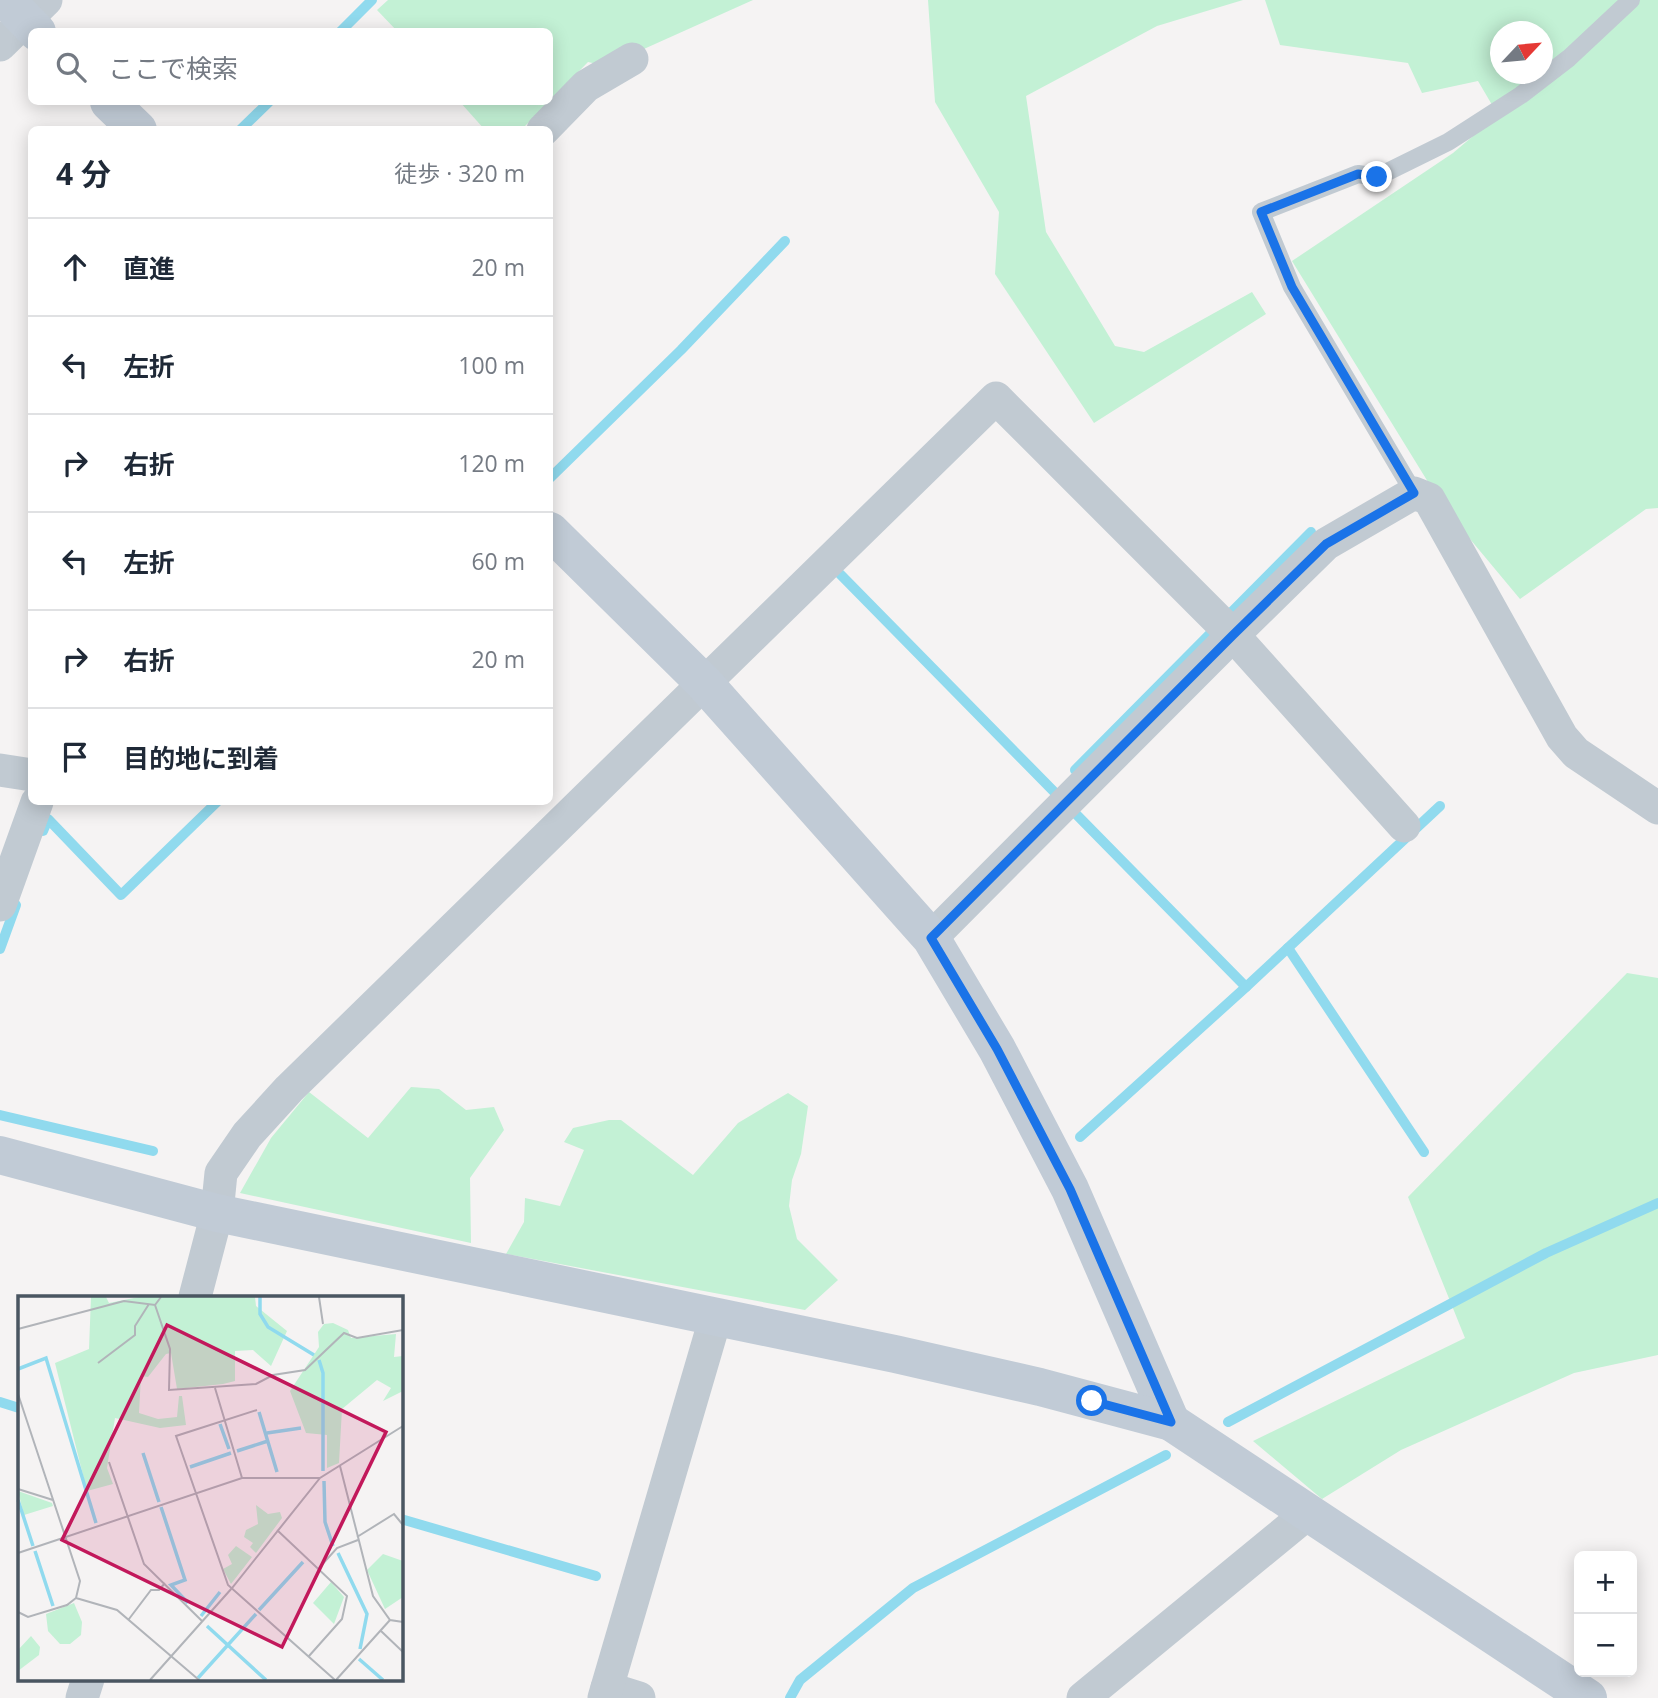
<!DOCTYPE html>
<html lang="ja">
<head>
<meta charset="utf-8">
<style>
  :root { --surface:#fff; --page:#f6f6f7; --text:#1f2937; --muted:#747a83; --line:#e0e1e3 }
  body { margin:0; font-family:"Open Sans","Noto Sans JP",sans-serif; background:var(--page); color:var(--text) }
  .controls { position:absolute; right:21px; bottom:21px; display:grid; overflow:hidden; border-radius:10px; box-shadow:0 4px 18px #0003 }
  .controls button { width:63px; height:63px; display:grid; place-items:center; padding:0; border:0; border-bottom:2px solid var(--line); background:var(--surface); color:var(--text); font:35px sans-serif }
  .compass { position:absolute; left:1490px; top:21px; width:63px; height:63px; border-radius:50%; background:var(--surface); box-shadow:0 4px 18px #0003; rotate:64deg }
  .stop { position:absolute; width:21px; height:21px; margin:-16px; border:5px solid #1a73e8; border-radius:50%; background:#fff }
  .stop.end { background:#1a73e8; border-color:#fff; box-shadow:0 2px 7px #0008 }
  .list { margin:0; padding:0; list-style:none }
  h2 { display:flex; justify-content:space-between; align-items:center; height:91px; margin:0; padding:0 28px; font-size:30px }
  h2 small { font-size:23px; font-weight:400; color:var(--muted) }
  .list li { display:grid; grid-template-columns:46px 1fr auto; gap:21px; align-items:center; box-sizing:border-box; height:98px; padding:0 28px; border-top:2px solid var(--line) }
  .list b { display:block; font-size:26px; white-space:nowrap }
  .list em { font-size:23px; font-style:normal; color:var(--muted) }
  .icon { flex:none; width:38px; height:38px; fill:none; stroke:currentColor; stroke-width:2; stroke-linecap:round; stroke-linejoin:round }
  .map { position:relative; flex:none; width:1658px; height:1698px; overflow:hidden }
  .search { position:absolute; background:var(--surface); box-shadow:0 4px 18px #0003; left:28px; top:28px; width:525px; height:77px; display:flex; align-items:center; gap:18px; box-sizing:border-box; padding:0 24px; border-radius:10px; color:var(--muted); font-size:26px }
  .panel { position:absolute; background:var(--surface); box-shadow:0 4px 18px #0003; left:28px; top:126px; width:525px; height:679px; border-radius:10px }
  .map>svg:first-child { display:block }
</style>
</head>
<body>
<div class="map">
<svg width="1658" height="1698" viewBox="0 0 1658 1698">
  <rect width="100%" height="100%" fill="#f5f3f3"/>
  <g fill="#c3f1d5" fill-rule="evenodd">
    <polygon points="388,0 753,0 606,66 588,62 550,101 550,32 397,31 377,10"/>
    <polygon points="928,0 1243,0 1157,26 1026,96 1046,232 1115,346 1144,352 1252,292 1266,314 1094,423 995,274 999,212 935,102"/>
    <path d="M1265 0H1658V508L1646 509 1520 599 1465 533 1428 482 1292 261 1453 153 1498 115 1478 81 1422 93 1408 63 1280 45ZM1500 32H1542V74H1500Z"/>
    <polygon points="460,102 549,102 522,129 485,130"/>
    <polygon points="1627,973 1658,978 1658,1355 1574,1373 1401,1450 1322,1499 1253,1441 1465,1338 1408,1197"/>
    <polygon points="411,1087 439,1089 466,1110 494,1107 504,1130 470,1178 471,1243 240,1193 271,1138 309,1092 368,1138"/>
    <polygon points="788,1093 808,1106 801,1154 792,1180 789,1206 797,1239 838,1280 805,1310 506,1254 524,1222 525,1198 560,1206 584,1150 564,1142 573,1128 609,1120 621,1120 693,1175 738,1123"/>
  </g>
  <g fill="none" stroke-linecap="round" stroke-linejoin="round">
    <g stroke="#90daee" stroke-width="10">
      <polyline points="340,32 372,0"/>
      <polyline points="240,130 269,102"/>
      <polyline points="550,478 681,350 785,241"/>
      <polyline points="840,574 1246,987"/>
      <polyline points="1075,770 1311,532"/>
      <polyline points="43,831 48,819 121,895 217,802"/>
      <polyline points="1288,948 1424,1152"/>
      <polyline points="0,949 16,905"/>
      <polyline points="0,1115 153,1151"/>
      <polyline points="1080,1137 1246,987 1440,806"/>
      <polyline points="0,1402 19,1408"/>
      <polyline points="1228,1422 1546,1253 1658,1203"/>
      <polyline points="401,1519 596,1576"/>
      <polyline points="790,1698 800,1680 913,1588 1166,1455"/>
    </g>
    <polyline stroke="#c1cad2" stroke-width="18" points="1414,493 1292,287 1261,212 1358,174 1377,177 1448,142 1521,95 1569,58 1631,0"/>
    <g stroke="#c1cad2" stroke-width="33">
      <polyline points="0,45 46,0"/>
      <polyline points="543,130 586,86 632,59"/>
      <polyline points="0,770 32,775"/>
      <polyline points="0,905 37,802"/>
      <polyline points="931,938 1233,635 1326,544 1414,493 1429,499 1562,737 1576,753 1658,808"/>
      <polyline points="195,1297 217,1213 221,1173 247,1135 289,1089 996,398 1233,635 1404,826"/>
      <polyline points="607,1688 639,1698"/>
      <polyline points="82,1698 88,1679"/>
      <polyline points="604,1698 716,1316"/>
      <polyline points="1083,1698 1307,1514"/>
    </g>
    <g stroke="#c1cbd6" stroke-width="38">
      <polyline points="6,0 37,32"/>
      <polyline points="109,102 138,130"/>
      <polyline points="550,531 704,683 931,938 997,1049 1070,1189 1171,1422"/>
      <polyline points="0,1155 217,1213 895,1354 1040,1387 1171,1422 1588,1698"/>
    </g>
  </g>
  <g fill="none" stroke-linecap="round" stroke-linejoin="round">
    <polyline stroke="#1a73e8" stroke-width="9" points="1092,1401 1171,1422 1070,1189 997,1049 931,938 1233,635 1326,544 1414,493 1292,287 1261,212 1358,174 1377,177"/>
  </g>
  <g transform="translate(18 1296)">
    <rect width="385" height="385" fill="#f5f3f3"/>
    <path d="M73 1H88L91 7 121 1H237L238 10 269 35 253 70 235 54 217 55V85L205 88 159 93 153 57 148 58 130 81 123 80 121 117 140 123 159 121 161 100H164L168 129 142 132 97 122 89 172 95 188 69 195 37 67 71 53ZM315 27 330 34 333 42 378 38 376 61 385 60V95L365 105 373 92 359 84 324 113 321 167 309 172V139L288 137 272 95 301 51 300 36 306 28ZM0 195 34 207 35 210 6 219ZM238 209 250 218 262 216 264 222 238 257 232 251 235 247 226 241 228 234 240 228ZM218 250 234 261 213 288 205 273 214 268 210 259ZM365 258 385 265V301L367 313 349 274ZM313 286 326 301 316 328 295 307ZM56 307 64 326 63 339 52 348H42L30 335 28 318ZM13 340 22 351 21 359 0 375V354Z" fill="#c3f1d5"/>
    <path fill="none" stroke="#90daee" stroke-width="3.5" d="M242 1V18L250 31 296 59M301 64 305 77V175M0 73 28 62 78 227M241 116 259 176M202 128 211 153M249 137 283 132M219 155 250 145M125 157 141 206M172 171 213 157M306 185 307 226 315 250M0 204 15 250M143 211 167 284 153 289 170 307M17 255 35 310M320 257 349 318 342 353M241 314 285 266M183 320 202 296M189 330 248 384M341 363 365 384M180 382 238 318"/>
    <path fill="none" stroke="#b1b4b9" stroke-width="2" d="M301 1 305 28M137 9 152 53 151 94 238 88 255 79 287 74 326 37 339 42 385 34M0 33 106 5 137 9 143 1M80 67 117 39V30L131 8M197 92 224 182M0 98 62 285 58 302 49 309 10 321 0 316M239 114 158 140 210 289 317 384M91 166 126 268 185 326M322 170 355 300 372 324 385 326M0 193 35 204M259 234 329 300 324 323 291 360M339 241 376 218 385 229M0 257 224 182H302M301 272 319 252 340 244M58 302 99 314 181 384M111 323 133 294H141L147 287M363 335 385 356M132 384 214 292 302 182 385 130M318 384 372 324"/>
    <path fill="#c2185b" fill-opacity="0.15" stroke="#c2185b" stroke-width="3.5" d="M149 29 368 136 264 351 44 244Z"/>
    <rect width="385" height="385" fill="none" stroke="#4a5661" stroke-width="3.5"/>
  </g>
</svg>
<div class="controls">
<button>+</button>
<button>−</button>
</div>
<svg class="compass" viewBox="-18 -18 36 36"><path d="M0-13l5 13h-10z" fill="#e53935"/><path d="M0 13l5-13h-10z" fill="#747a83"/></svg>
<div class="stop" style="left:1092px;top:1401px"></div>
<div class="stop end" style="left:1377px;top:177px"></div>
<div class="search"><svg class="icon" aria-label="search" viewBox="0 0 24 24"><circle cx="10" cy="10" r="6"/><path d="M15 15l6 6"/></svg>ここで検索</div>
<section class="panel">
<h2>4 分<small>徒歩 · 320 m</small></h2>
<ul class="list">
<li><svg class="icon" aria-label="ahead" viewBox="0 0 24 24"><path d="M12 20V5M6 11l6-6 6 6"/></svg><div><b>直進</b></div><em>20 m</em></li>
<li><svg class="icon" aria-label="left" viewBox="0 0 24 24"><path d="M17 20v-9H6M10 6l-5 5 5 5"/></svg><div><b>左折</b></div><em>100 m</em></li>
<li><svg class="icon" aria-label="right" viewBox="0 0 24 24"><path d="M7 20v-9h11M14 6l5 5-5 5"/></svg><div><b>右折</b></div><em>120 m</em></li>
<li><svg class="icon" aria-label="left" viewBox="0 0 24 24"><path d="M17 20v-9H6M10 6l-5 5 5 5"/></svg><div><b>左折</b></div><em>60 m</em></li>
<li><svg class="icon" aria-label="right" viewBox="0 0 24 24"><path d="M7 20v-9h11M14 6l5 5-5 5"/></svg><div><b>右折</b></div><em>20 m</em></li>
<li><svg class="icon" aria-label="arrive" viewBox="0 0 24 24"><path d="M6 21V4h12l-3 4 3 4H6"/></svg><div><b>目的地に到着</b></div></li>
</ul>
</section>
</div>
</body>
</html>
